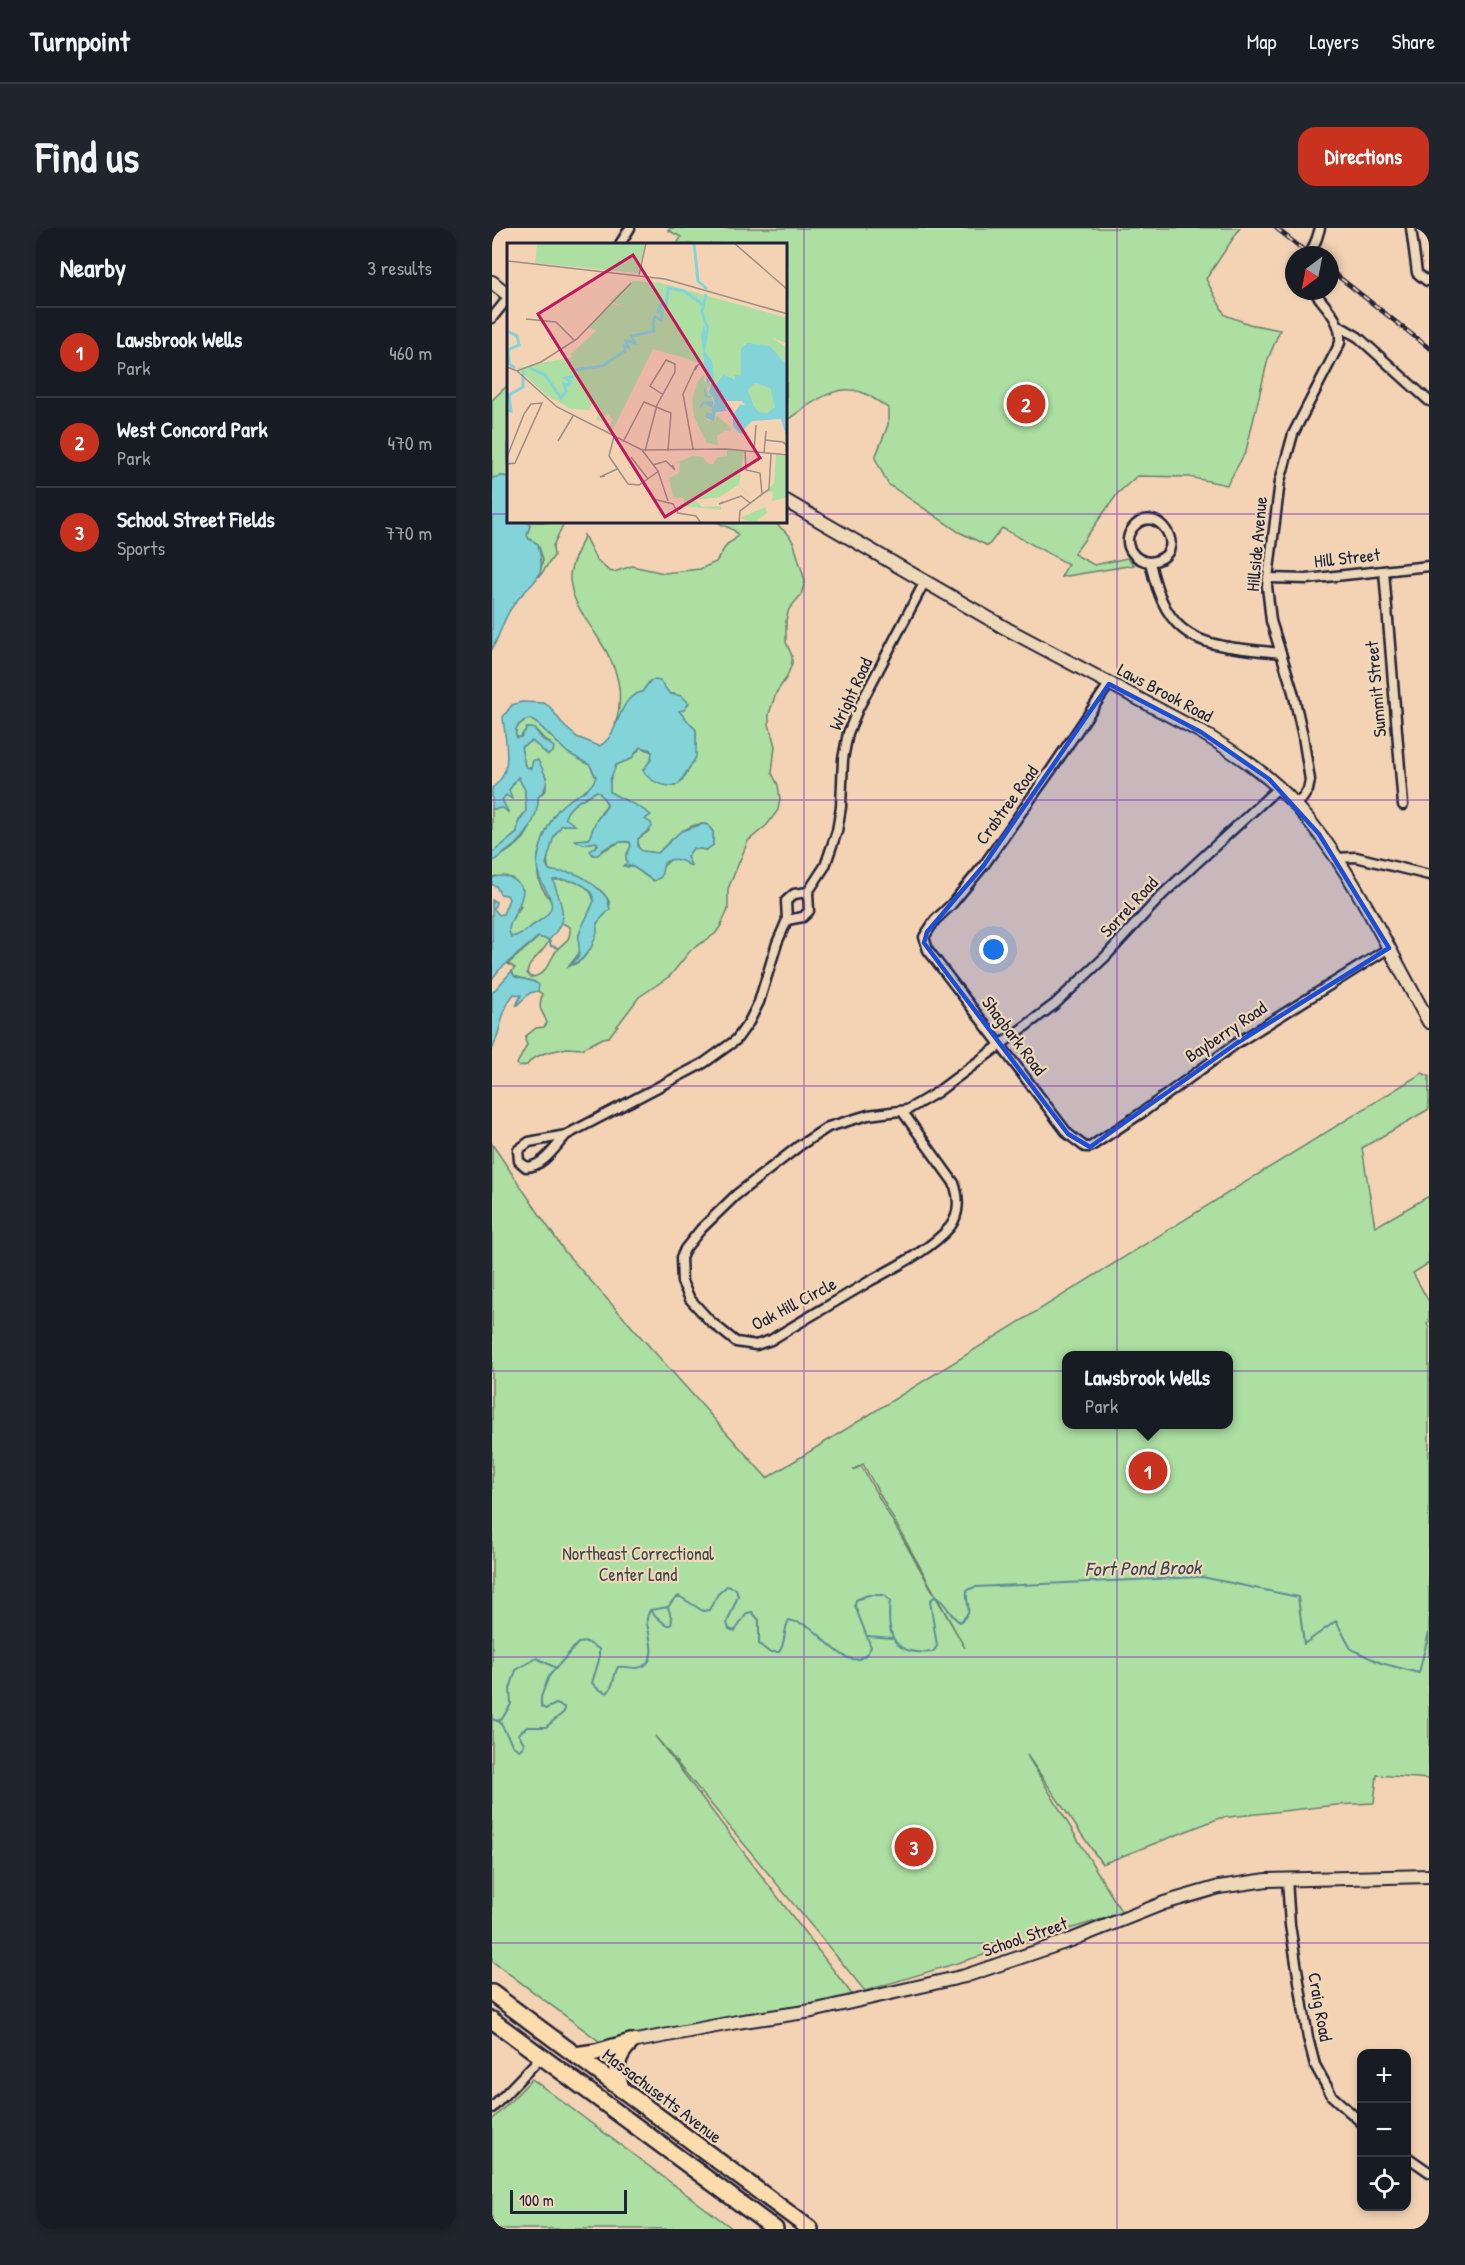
<!DOCTYPE html>
<html lang="en">
<head>
<meta charset="utf-8">
<style>
  :root { --surface:#171b24; --page:#20242c; --text:#f1f3f6; --muted:#9ea1a6; --line:#363941; --accent:#c8321e }
  body { margin:0; font-family:"Patrick Hand",sans-serif; background:var(--page); color:var(--text) }
  .controls { position:absolute; right:18px; bottom:18px; display:grid; overflow:hidden; border-radius:12px; box-shadow:0 3px 9px #0003 }
  .controls button { width:54px; height:54px; display:grid; place-items:center; padding:0; border:0; border-bottom:2px solid var(--line); background:var(--surface); color:var(--text); font:30px sans-serif }
  .compass { position:absolute; left:793px; top:18px; width:54px; height:54px; border-radius:50%; background:var(--surface); box-shadow:0 3px 9px #0003; rotate:212deg }
  .scale { position:absolute; left:18px; bottom:15px; width:117px; box-sizing:border-box; padding-left:6px; border:3px solid #22223b; border-top:0; font-size:16px; line-height:21px; white-space:nowrap; color:#22223b; -webkit-text-stroke:4px #efd8b8; paint-order:stroke }
  .you { position:absolute; left:502px; top:722px; width:21px; height:21px; margin:-15px; border:4px solid #fff; border-radius:50%; background:#1a73e8; box-shadow:0 0 0 9px #1a73e833 }
  .badge { display:grid; place-items:center; width:39px; height:39px; border-radius:50%; background:var(--accent); color:#fff; font-size:20px; font-weight:700 }
  .pin { position:absolute; translate:-50% -50%; border:3px solid #fff; box-shadow:0 2px 6px #0006 }
  .popup { position:absolute; left:570px; top:1123px; width:171px; height:78px; box-sizing:border-box; display:grid; place-content:center; border-radius:12px; background:var(--surface); filter:drop-shadow(0 2px 4px #0005); font-size:20px; white-space:nowrap; color:var(--muted) }
  .popup b { font-size:22px; color:var(--text) }
  .popup::after { content:''; position:absolute; left:50%; top:100%; margin-left:-12px; border:12px solid transparent; border-top-color:var(--surface) }
  .list { margin:0; padding:0; list-style:none }
  h2 { display:flex; justify-content:space-between; align-items:center; height:78px; margin:0; padding:0 24px; font-size:26px }
  h2 small { font-size:20px; font-weight:400; color:var(--muted) }
  .list li { display:grid; grid-template-columns:39px 1fr auto; gap:18px; align-items:center; box-sizing:border-box; height:90px; padding:0 24px; border-top:2px solid var(--line) }
  .list b { display:block; font-size:22px; white-space:nowrap }
  .list p { margin:0; font-size:20px; white-space:nowrap; color:var(--muted) }
  .list em { font-size:20px; font-style:normal; color:var(--muted) }
  .icon { flex:none; width:33px; height:33px; fill:none; stroke:currentColor; stroke-width:2; stroke-linecap:round; stroke-linejoin:round }
  .map { position:relative; flex:none; width:937px; height:2001px; overflow:hidden; border-radius:18px }
  header { display:flex; align-items:center; gap:36px; box-sizing:border-box; height:84px; padding:0 30px; background:var(--surface); border-bottom:2px solid var(--line) }
  header strong { font-size:28px }
  nav { display:flex; gap:33px; margin-inline-start:auto; font-size:21px }
  .intro { display:flex; align-items:center; justify-content:space-between; box-sizing:border-box; height:144px; padding:0 36px }
  h1 { margin:0; font-size:42px }
  .button { padding:15px 27px; border-radius:18px; background:var(--accent); color:#fff; font-size:21px; font-weight:700 }
  main { display:flex; gap:36px; padding:0 36px }
  aside { flex:1; background:var(--surface); border-radius:18px; box-shadow:0 3px 9px #0003 }
  .map>svg:first-child { display:block }
</style>
</head>
<body>
<header>
<strong>Turnpoint</strong>
<nav><a>Map</a><a>Layers</a><a>Share</a></nav>
</header>
<div class="intro"><h1>Find us</h1><a class="button">Directions</a></div>
<main>
<aside>
<h2>Nearby<small>3 results</small></h2>
<ul class="list">
<li><span class="badge">1</span><div><b>Lawsbrook Wells</b><p>Park</p></div><em>460 m</em></li>
<li><span class="badge">2</span><div><b>West Concord Park</b><p>Park</p></div><em>470 m</em></li>
<li><span class="badge">3</span><div><b>School Street Fields</b><p>Sports</p></div><em>770 m</em></li>
</ul>
</aside>
<div class="map">
<svg width="937" height="2001" viewBox="0 0 937 2001">
  <rect width="100%" height="100%" fill="#f3d3b4"/>
  <filter id="ink" filterUnits="userSpaceOnUse"><feTurbulence type="fractalNoise" baseFrequency=".0167" numOctaves="2"/><feDisplacementMap in="SourceGraphic" scale="12" xChannelSelector="R" yChannelSelector="G"/><feConvolveMatrix kernelMatrix="1 2 1 2 8 2 1 2 1" color-interpolation-filters="sRGB"/></filter>
  <g filter="url(#ink)">
    <g fill="#acdfa1" stroke="#67806e" stroke-width="1.5" fill-rule="evenodd">
      <path d="M178 0H748L714 51 733 87 757 96 788 102 776 131 754 223 735 257 697 249 645 248 626 265 582 326 602 337 635 330 642 337 569 349 576 336 510 300 496 318 467 304 396 256 383 230 396 197V180C385 173 372 162 358 162 337 160 309 182 294 193V16H185L189 9 176 2Z"/>
      <polygon points="16,157 16,249 10,248 0,250 0,172"/>
      <polygon points="35,294 70,294 71,297 61,318 62,328 47,349 51,331 46,316 37,311 35,307 38,297"/>
      <path d="M226 294H282L297 307 302 316 313 353 309 367 297 381 294 392V414L300 428V435L295 449 284 465 277 486V496L283 518 280 545 286 557 288 571 286 582 275 597 256 613 236 661V682L228 699 223 706 199 722 178 748 147 769 117 809 111 810 90 821 75 820 53 825 40 831 35 837 27 839 25 836 35 817 33 812 34 808 44 800 52 799 55 795C49 778 46 786 50 766L46 763V757L43 754 22 748 20 743 23 740 16 736 47 709 57 712C52 726 37 731 35 745L38 749C52 750 58 733 64 723 71 713 79 715 78 699L70 695V689L60 652C77 651 99 654 102 673L87 707 88 724 77 738C98 733 100 714 105 696 108 688 114 689 118 676 109 652 77 650 57 642 52 630 60 606 70 597H81L72 590C77 576 93 570 105 563L108 564 115 576 104 593 97 611 85 612 91 616 105 614 104 620 108 624 128 614H138L139 618 134 628 135 636 132 637 135 639 140 638 158 651 179 631 189 632 199 638 195 629 201 620 214 622 221 617V604L216 597C199 591 177 613 166 625L149 623 146 619V611L157 603 153 591 158 587C151 580 144 579 135 575 129 572 124 567 118 564V552L124 537 139 531 149 519 160 524 159 532 151 542C156 553 171 558 183 558 199 549 206 518 204 502L188 485 183 466H178L158 453 150 464 138 471 123 497C133 466 126 440 108 413 96 393 80 376 78 351 77 336 89 321 92 307L104 331 117 343 122 344 140 338 172 345 208 341 224 334 235 316 242 312 246 307C241 298 232 300 226 294Z"/>
      <path d="M38 491 46 496 76 525 98 537 104 550C97 567 78 568 66 582 58 592 51 611 47 624 45 631 45 644 47 652 52 673 77 675 43 696 35 701 29 708 19 709 12 697 23 688 29 678L4 648 0 650V634L25 617 32 610 38 600 46 569 54 562V549L48 539H41L36 541 33 538 29 519 40 512 48 518 49 522 58 515C48 511 46 498 35 500L27 511 23 506C25 497 29 493 38 491Z"/>
      <polygon points="26,549 33,562 34,583 27,592 25,605 0,625 0,581 11,580 16,584 10,572 14,567 19,570 17,562"/>
      <path d="M930 845 937 848V881L870 920 883 999 937 968V1035L921 1045 937 1074V1094L935 1096 937 1100V1551L885 1547 882 1575 844 1577 728 1590 610 1636 535 1527 630 1685 373 1763 163 1508 365 1773 115 1819 0 1733V916L73 1024 275 1250ZM575 1128H737V1196H575ZM371 1236 473 1420 369 1238 361 1242Z"/>
      <polygon points="40,1851 241,2001 0,2001 0,1892"/>
    </g>
    <g fill="#82d4d8" stroke="#5c8d99" stroke-width="1.5">
      <path d="M10 248 16 249V294H35L38 297 35 307 37 311 46 316C56 356 40 350 20 379 11 391 8 408 0 421V250Z"/>
      <path d="M162 452 168 453 178 466 190 468 197 475 192 482 187 483 204 502V529L187 556C176 562 156 553 151 542L159 532 160 524 157 521 148 519 139 531 124 537 118 552V564C131 572 146 577 159 587L153 591 159 595 160 599 146 611V619L150 623 166 625 189 603 211 596 216 597 221 604V617L214 622 201 620 195 629 200 639C190 632 182 628 172 635L169 649 162 653 140 638H131L135 635 134 628 139 618 138 614C127 612 113 618 106 627H101L98 623 106 617 105 614 91 616 82 612 97 611 104 593 114 580 115 575 107 564 105 563C93 569 76 577 73 590L83 597H70L62 608 54 636 57 642C65 645 73 643 81 645 92 648 108 661 115 670L118 681 105 695V705L99 720 89 732 74 740C97 724 82 720 88 704 92 693 98 684 102 673 99 654 77 651 61 652 69 677 79 690 57 712L46 709 7 742 0 751V672L4 674 2 681 7 687 11 686 17 671 15 667 8 666 4 658 0 657V650C14 645 24 650 31 662 31 680 11 696 19 709 29 708 35 701 43 696 82 673 39 663 46 629 50 611 59 586 73 575 85 566 98 564 104 549L98 537 76 525 46 496 38 491C29 493 20 500 25 510L29 509 35 500C45 499 44 504 50 511 54 515 58 515 62 519L61 524 56 527 40 513 29 519 33 538 39 541 41 532H46C54 547 60 556 46 569 47 576 45 581 43 588 33 614 21 618 0 634V625L25 605 26 595 34 583 33 562 26 549 17 562 20 571 14 567 10 572 17 585 11 580 0 581V560C23 544 13 513 11 489L20 477 29 474 52 475 58 479 73 499 85 509 107 518C129 508 124 469 150 464L158 453Z"/>
      <path d="M20 743 22 748C29 752 40 751 47 757L46 763 38 765 24 778 29 767 22 766C9 781 9 804 0 822V765Z"/>
    </g>
    <g fill="none" stroke-linecap="round" stroke-linejoin="round">
      <g stroke="#5c8d99" stroke-width="2">
        <polyline points="57,712 59,718 66,720"/>
        <polyline points="158,1383 174,1397 179,1397 180,1392 176,1379"/>
        <polyline points="376,1408 400,1410"/>
        <path d="M0 1491 8 1494 21 1518 27 1522 31 1519 32 1515 26 1506 35 1499H54L72 1484V1479L64 1476 53 1481 49 1478V1469L57 1448 86 1415 95 1414 107 1421V1432L100 1455 106 1461 115 1465C123 1458 121 1447 126 1439 132 1438 139 1440 145 1440 168 1437 157 1409 155 1395 154 1390 156 1386 158 1382L176 1379 182 1371 187 1368 211 1383 217 1382 226 1366 235 1358 244 1361 246 1368 235 1395 237 1401 243 1403 255 1385 260 1384 267 1392V1416L277 1424H287C294 1416 291 1402 297 1392 303 1394 310 1395 316 1398 332 1407 362 1453 379 1419L363 1378 364 1372 376 1367H392L398 1373C394 1408 401 1428 441 1424L445 1418 438 1373 442 1369C454 1372 457 1388 468 1394 483 1382 473 1378 475 1362L483 1359 710 1349 806 1369 812 1416 844 1393 859 1421 889 1435 927 1445 937 1404"/>
        <polyline points="5,1493 10,1491 19,1476 18,1461 24,1442 45,1430 64,1440"/>
      </g>
      <g stroke="#22223b" stroke-width="13">
        <g id="street">
          <polyline points="919,0 925,45 935,53 937,51"/>
          <polyline points="825,10 828,0"/>
          <polyline points="128,16 138,0"/>
          <polyline points="0,90 16,70"/>
          <polyline points="847,98 866,109 937,173"/>
          <path d="M658 334C642 333 629 316 640 301 663 269 703 327 658 334 676 419 713 417 789 425"/>
          <polyline points="892,343 911,577"/>
          <polyline points="776,350 815,351 937,338"/>
          <polyline points="617,456 559,542 492,637 459,677 443,692 432,709 436,722 576,906 593,919 598,919 651,884 745,815 897,720"/>
          <path d="M803 575 810 571 816 562 818 552 811 508 801 464 779 393 775 358 788 253 801 206 848 115C850 92 834 80 822 63"/>
          <polyline points="844,630 864,629 937,647"/>
          <polyline points="295,692 311,689 317,683 316,664 333,638 345,603 349,579 351,531 356,505 366,481 432,355"/>
          <path d="M410 883 462 955C467 969 468 986 458 999 438 1022 405 1038 378 1053 345 1073 311 1092 279 1112L264 1117 244 1114 218 1093 198 1071 190 1054 189 1030 193 1021 209 1001 244 967 307 918 336 899 376 887 415 882 444 865 563 776 613 729 671 666 786 560"/>
          <path d="M74 907C63 919 51 939 34 939L27 933 26 922 37 914 74 907 212 835 244 812 257 794 267 774 285 715 295 692 294 673 302 666 316 664"/>
          <polyline points="795,1651 798,1697 816,1810 823,1837 840,1868 870,1895"/>
          <polyline points="0,1880 49,1829"/>
          <polyline points="914,1928 937,1944"/>
        </g>
      </g>
      <g stroke="#22223b" stroke-width="16">
        <g id="secondary">
          <polyline points="0,54 16,67"/>
          <path d="M294 273 515 401 709 504C742 524 776 546 803 576 860 639 895 720 937 794"/>
          <polyline points="139,1814 245,1794 320,1783 473,1748 579,1712 672,1675 727,1659 775,1652 937,1648"/>
        </g>
      </g>
      <g stroke="#22223b" stroke-width="20">
        <g id="highway">
          <polyline points="0,1765 318,2001"/>
          <polyline points="0,1792 283,2001"/>
          <polyline points="83,1827 104,1824 139,1814"/>
          <path d="M130 1862C122 1843 123 1829 139 1814"/>
        </g>
      </g>
      <use href="#street" stroke="#efd8b8" stroke-width="8"/>
      <use href="#secondary" stroke="#efd8b8" stroke-width="12"/>
      <use href="#highway" stroke="#fcdcac" stroke-width="15"/>
      <g stroke="#22223b" stroke-width="4.5">
        <g id="rail">
          <polyline points="784,0 818,27"/>
          <polyline points="838,42 937,120"/>
        </g>
      </g>
      <use href="#rail" stroke="#efd8b8" stroke-width="2" stroke-dasharray="7" stroke-linecap="butt"/>
      <g stroke="#22223b" stroke-width="13" stroke-linecap="butt">
        <polyline id="street-bridge" points="818,27 825,10"/>
      </g>
      <use href="#street-bridge" stroke="#efd8b8" stroke-width="8"/>
    </g>
  </g>
  <path fill="#1d4ed8" fill-opacity="0.2" stroke="#1d4ed8" stroke-width="4.5" stroke-linejoin="round" d="M617 456 709 504 777 551 827 606 897 720 745 815 598 919 576 906 432 715 435 704 492 637Z"/>
  <path fill="none" stroke="#7b2cbf" stroke-width="1.5" stroke-opacity="0.55" d="M312 0V2001M625 0V2001M0 286H16M294 286H937M0 572H937M0 858H937M0 1143H937M0 1429H937M0 1715H937"/>
  <g text-anchor="middle" stroke-width="4.5" stroke-linejoin="round" paint-order="stroke">
    <g font-size="18" fill="#22223b" stroke="#efd8b8">
      <text transform="translate(765 316) rotate(-85)" y="6">Hillside Avenue</text>
      <text transform="translate(855 330) rotate(-6)" y="6">Hill Street</text>
      <text transform="translate(884 461) rotate(-95)" y="6">Summit Street</text>
      <text transform="translate(673 465) rotate(28)" y="6">Laws Brook Road</text>
      <text transform="translate(359 466) rotate(-65)" y="6">Wright Road</text>
      <text transform="translate(515 577) rotate(-54)" y="6">Crabtree Road</text>
      <text transform="translate(637 679) rotate(-47)" y="6">Sorrel Road</text>
      <text transform="translate(734 804) rotate(-34)" y="6">Bayberry Road</text>
      <text transform="translate(522 808) rotate(53)" y="6">Shagbark Road</text>
      <text transform="translate(302 1076) rotate(-28)" y="6">Oak Hill Circle</text>
      <text transform="translate(533 1709) rotate(-19)" y="6">School Street</text>
      <text transform="translate(828 1779) rotate(80)" y="6">Craig Road</text>
      <text transform="translate(170 1868) rotate(37)" y="6">Massachusetts Avenue</text>
    </g>
    <g font-size="18" fill="#3e484f" stroke="#efd8b8">
      <text x="146" y="1332">Northeast Correctional<tspan x="146" dy="21">Center Land</tspan></text>
    </g>
    <g font-size="20" font-style="italic" fill="#35465a" stroke="#efd8b8">
      <text transform="translate(651 1340) rotate(-1)" y="7">Fort Pond Brook</text>
    </g>
  </g>
  <g transform="translate(15 15)">
    <rect width="280" height="280" fill="#f3d3b4"/>
    <path d="M30 0H138L131 30 28 20ZM126 38 154 40 280 75V101L264 94 280 105V122L263 103 238 101 234 133 218 137 217 141 230 142V147L216 155 215 161 211 154 212 162 218 167 195 159 192 167 198 161 206 166 205 172 198 170 200 177 208 179 209 172 223 184 224 189 219 187 210 193 211 203 199 199 187 174 185 157 190 140 197 131V138L204 141 200 147 208 161 204 148 206 144 208 150 211 148V142L219 134 215 132 208 142 206 127 181 116 146 106 105 188 99 190 106 177 100 170 95 179 89 176 93 167 85 161 82 167 64 166 39 152 10 125 65 114 64 111 89 88 82 84 103 60 120 65 103 58ZM248 140 263 145 268 164 260 170 252 169 247 163 241 147ZM220 206 237 208 232 242 246 258 231 242 213 254 188 257 195 264 214 263V267L177 263V255L166 254 162 235 172 230 173 219 166 221 186 213 196 214 201 221H206L211 214 220 213ZM269 212 280 213V254L265 258 266 248 258 250 267 240ZM258 264 260 270 247 280 233 275Z" fill="#acdfa1"/>
    <path d="M195 73 202 83 198 109 205 118 208 142 216 132 227 136 228 132 234 133V106L240 100 263 103 280 122V197L274 176 245 178 237 186 239 189V192L232 190 226 183V171L233 162H238L235 158H218L220 168 209 169 207 179 198 174 199 169 205 171V165L198 161 191 167 195 159 206 158V164L208 160 206 153 202 155 198 153 197 148V146L198 144 200 153H205L202 149 205 137 200 141 194 92 197 82 199 88V85ZM248 140 263 145 268 164 260 170 252 169 247 163 241 147Z" fill="#82d4d8" fill-rule="evenodd"/>
    <path fill="none" stroke="#82d4d8" stroke-width="3" d="M187 0 191 38 200 46M198 78 195 69 199 51M0 88 10 93 12 102 1 107 2 121 8 125M23 125 38 132 54 155 59 148 57 141 62 142 63 138 59 135 69 133 67 127 95 123 118 108 117 103 121 104 119 98 128 100 125 93 147 88 146 79 148 74 154 77 155 69H151L154 62 159 63 161 45 177 48 196 62M0 167 4 168 2 152 16 144V128"/>
    <path fill="none" stroke="#9f8c84" stroke-width="1.5" d="M227 0 281 47M0 18 158 36 281 71M132 32 139 0M19 76 49 79 68 98M0 124 10 128 34 119 70 96 124 40M10 128 50 164 135 207 220 206 281 212M107 193 102 213 121 241 132 242 152 228M258 197 276 199 281 204M51 198 66 173M116 199 137 159 164 170 161 208M186 206 176 151 189 123 191 122 188 127M135 207 151 228 161 258M138 208 150 162 168 129V121L159 117 143 143 155 151M238 208 239 227 253 230 255 251M247 209 249 182M257 210 259 188M0 214 17 171 24 161 35 160 8 220 0 221M124 214 141 236M146 222 159 218 168 227 165 222M98 233 93 234 110 226M146 256 166 261 171 270 189 273 194 280M216 259 212 261 234 253 243 260M232 280 233 268 262 246 264 211"/>
    <path fill="#c2185b" fill-opacity="0.15" stroke="#c2185b" stroke-width="3" d="M126 12 253 215 158 274 31 71Z"/>
    <rect width="280" height="280" fill="none" stroke="#22223b" stroke-width="3"/>
  </g>
</svg>
<div class="controls">
<button>+</button>
<button>−</button>
<button><svg class="icon" aria-label="locate" viewBox="0 0 24 24"><circle cx="12" cy="12" r="6"/><path d="M12 2v4M12 18v4M2 12h4M18 12h4"/></svg></button>
</div>
<svg class="compass" viewBox="-18 -18 36 36"><path d="M0-13l5 13h-10z" fill="#e53935"/><path d="M0 13l5-13h-10z" fill="#9ea1a6"/></svg>
<div class="scale">100 m</div>
<div class="you"></div>
<div class="pin badge" style="left:656px;top:1243px">1</div>
<div class="popup"><b>Lawsbrook Wells</b>Park</div>
<div class="pin badge" style="left:534px;top:176px">2</div>
<div class="pin badge" style="left:422px;top:1619px">3</div>
</div>
</main>
</body>
</html>
